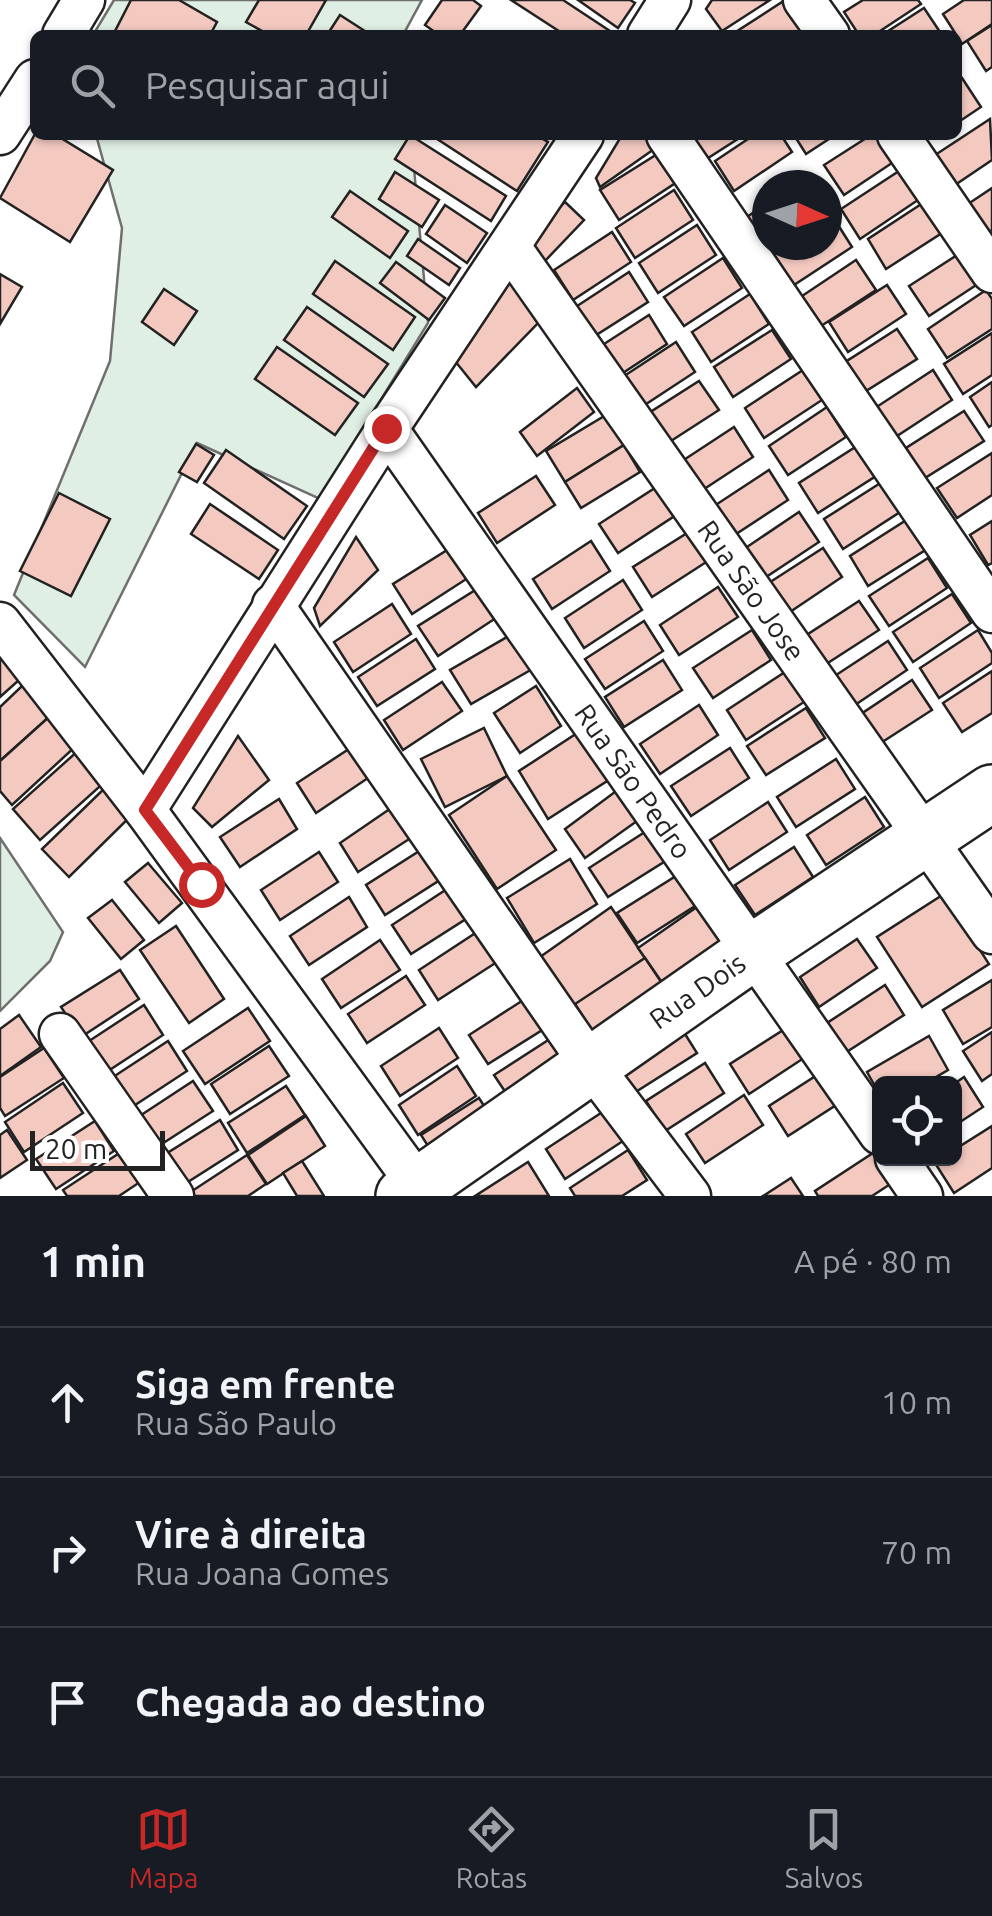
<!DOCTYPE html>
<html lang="pt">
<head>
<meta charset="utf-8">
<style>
  :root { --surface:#171b24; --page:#242831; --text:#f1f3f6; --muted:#9ea1a6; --line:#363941; --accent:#c62828 }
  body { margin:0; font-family:Ubuntu,sans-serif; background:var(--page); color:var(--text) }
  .controls { position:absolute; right:30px; bottom:30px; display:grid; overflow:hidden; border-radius:15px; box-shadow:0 2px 8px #0004 }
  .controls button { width:90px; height:90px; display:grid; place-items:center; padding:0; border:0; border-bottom:2px solid var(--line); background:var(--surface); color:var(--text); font:50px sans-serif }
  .compass { position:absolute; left:752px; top:170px; width:90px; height:90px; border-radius:50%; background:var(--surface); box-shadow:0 2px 8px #0004; rotate:93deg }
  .scale { position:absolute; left:30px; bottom:25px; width:135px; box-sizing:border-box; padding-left:10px; border:5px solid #222; border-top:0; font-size:28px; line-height:35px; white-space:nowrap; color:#222; -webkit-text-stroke:8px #fff; paint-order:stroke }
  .stop { position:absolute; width:30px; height:30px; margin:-22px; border:8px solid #c62828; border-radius:50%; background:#fff }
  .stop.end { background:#c62828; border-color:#fff; box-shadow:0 2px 10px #0008 }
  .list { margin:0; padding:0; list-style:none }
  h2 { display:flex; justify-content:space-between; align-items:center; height:130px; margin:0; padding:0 40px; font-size:42px }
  h2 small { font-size:32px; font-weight:400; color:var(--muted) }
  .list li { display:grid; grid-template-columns:65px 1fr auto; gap:30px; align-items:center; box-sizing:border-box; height:150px; padding:0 40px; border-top:2px solid var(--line) }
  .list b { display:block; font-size:38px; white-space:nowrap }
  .list p { margin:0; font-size:32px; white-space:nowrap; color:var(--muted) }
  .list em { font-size:32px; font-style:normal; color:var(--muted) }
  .icon { flex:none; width:55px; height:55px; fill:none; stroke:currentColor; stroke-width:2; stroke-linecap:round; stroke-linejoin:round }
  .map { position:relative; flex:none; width:992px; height:1196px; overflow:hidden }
  .search { position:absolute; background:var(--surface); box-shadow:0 2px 8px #0004; left:30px; right:30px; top:30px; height:110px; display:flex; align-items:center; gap:25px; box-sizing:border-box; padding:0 35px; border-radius:15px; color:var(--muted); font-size:38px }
  .sheet { height:580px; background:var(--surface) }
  nav { display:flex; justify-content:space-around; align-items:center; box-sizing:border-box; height:140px; border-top:2px solid var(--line); background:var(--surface); font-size:28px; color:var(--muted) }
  nav a { display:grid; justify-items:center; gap:5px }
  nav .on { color:var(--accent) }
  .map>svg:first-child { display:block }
</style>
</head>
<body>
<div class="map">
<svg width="992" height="1196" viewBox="0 0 992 1196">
  <rect width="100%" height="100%" fill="#fff"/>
  <g fill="#e0efe3" stroke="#6f6f6f" stroke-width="2.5">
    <polygon points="114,0 422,0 403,35 93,35"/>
    <polygon points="96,135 411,135 428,323 320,499 197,443 85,667 14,595 110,361 122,228"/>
    <polygon points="0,838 63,932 50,961 0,1011"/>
  </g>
  <g fill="#f3c9c0" stroke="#222" stroke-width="2.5">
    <polygon points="131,0 179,0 217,22 210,35 113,35"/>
    <polygon points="259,0 326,0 306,35 269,35 246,22"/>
    <polygon points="442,0 473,0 481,6 460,35 439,35 425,25"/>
    <polygon points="511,0 563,0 616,35 565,35"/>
    <polygon points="578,0 630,0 635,3 618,28"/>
    <polygon points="712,0 770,0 722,31 706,9"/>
    <polygon points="863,0 918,0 921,4 874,35 859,35 844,12"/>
    <polygon points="964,0 992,0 992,24 962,44 943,14"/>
    <polygon points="782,2 801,31 795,35 731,35"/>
    <polygon points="924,8 942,35 882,35"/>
    <polygon points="340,15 371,35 327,35"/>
    <polygon points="992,25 992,67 986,71 967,41"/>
    <polygon points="962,78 981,107 957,123 957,81"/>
    <polygon points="990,119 992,160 952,187 932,157"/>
    <polygon points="35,134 56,135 113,170 70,242 0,198"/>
    <polygon points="410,135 506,196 491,221 395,159"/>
    <polygon points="431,135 536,135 548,142 517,191"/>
    <polygon points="622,135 648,135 657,147 600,187 596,178"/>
    <polygon points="689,135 744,135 705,160"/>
    <polygon points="754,135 781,135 792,152 734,191 715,161"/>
    <polygon points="794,135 835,135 806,154"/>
    <polygon points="871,135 887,135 901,157 844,195 824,165"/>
    <polygon points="659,153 677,182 619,220 600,190"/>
    <polygon points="899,171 918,200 860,239 841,209"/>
    <polygon points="395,172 439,200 422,227 379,199"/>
    <polygon points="992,188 992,230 987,234 968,204"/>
    <polygon points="674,190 693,220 635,258 616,228"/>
    <polygon points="350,191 408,231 390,258 332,217"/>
    <polygon points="926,201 945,231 886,269 868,239"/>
    <polygon points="565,202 584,220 544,262 525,243"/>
    <polygon points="767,203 768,245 766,246 747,217"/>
    <polygon points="445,205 487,233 467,263 426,234"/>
    <polygon points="833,217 852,247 794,285 774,255 790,245 827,245 827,221"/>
    <polygon points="697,225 716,255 658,293 639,263"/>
    <polygon points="612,232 631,262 573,300 554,270"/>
    <polygon points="418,239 460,268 449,285 407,256"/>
    <polygon points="968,248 987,278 929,316 909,286"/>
    <polygon points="723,258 742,288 684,326 664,297"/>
    <polygon points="856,260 876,290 818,328 799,298"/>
    <polygon points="335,261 415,317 393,350 313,294"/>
    <polygon points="396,262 445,298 429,320 380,283"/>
    <polygon points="629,272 648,302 590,339 571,310"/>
    <polygon points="0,274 22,287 0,324"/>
    <polygon points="506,276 538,323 476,387 455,361"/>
    <polygon points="887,285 906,314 848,352 829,322"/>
    <polygon points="164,289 197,311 174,345 142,322"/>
    <polygon points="986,290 992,299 992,329 947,358 928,329"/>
    <polygon points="750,294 769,324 711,362 692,332"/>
    <polygon points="307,307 388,364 364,397 284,340"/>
    <polygon points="649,315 667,344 609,382 590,353"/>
    <polygon points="897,329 917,359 858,396 839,366"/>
    <polygon points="772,330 791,359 733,397 714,367"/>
    <polygon points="992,333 992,375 963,394 944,364"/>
    <polygon points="676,342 695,372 637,410 618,380"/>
    <polygon points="277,347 358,403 335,435 255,379"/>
    <polygon points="803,370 822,400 764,438 745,408"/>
    <polygon points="933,370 952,400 894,438 875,408"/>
    <polygon points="699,381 719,410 660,448 641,418"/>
    <polygon points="992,382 992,425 989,427 970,397"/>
    <polygon points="577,388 594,412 537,456 520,432"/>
    <polygon points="827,407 846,437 788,475 769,446"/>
    <polygon points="964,411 984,441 925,478 906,448"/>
    <polygon points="606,415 624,445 565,482 546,451"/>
    <polygon points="734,427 753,457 695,495 676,465"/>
    <polygon points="196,444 214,455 197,482 179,472"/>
    <polygon points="624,445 640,472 581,508 565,482"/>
    <polygon points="857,446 876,476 818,513 799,483"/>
    <polygon points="226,450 307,506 284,539 204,483"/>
    <polygon points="992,453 992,495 957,518 937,488"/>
    <polygon points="769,470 788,500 730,538 711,508"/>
    <polygon points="536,476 555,505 497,543 478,513"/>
    <polygon points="882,482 900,512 843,549 824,519"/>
    <polygon points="658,486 676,515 618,553 599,524"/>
    <polygon points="59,493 110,519 71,596 20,571"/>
    <polygon points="210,504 278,550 259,579 191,534"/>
    <polygon points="799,512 819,542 760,581 741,551"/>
    <polygon points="908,519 927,549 868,586 850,556"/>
    <polygon points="992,521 992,563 988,565 970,535"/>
    <polygon points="692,530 711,559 652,597 633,567"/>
    <polygon points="356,537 378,570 320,626 314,608"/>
    <polygon points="591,541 610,571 552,609 533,579"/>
    <polygon points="452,547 471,576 412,614 393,584"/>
    <polygon points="823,548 842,577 784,616 764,586"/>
    <polygon points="928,558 947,588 889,626 869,596"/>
    <polygon points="623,580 642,610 584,648 565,618"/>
    <polygon points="718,587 738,617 679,655 660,625"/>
    <polygon points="477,589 496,618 438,656 418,626"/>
    <polygon points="952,594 971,623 913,662 893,632"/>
    <polygon points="859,601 879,630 820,668 802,638"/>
    <polygon points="392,604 411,634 353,672 334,642"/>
    <polygon points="644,621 663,651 605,689 585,659"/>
    <polygon points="752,630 771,660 713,698 693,668"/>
    <polygon points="978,630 992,653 992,663 939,698 920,668"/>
    <polygon points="514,633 534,668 471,704 450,670"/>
    <polygon points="416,639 435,669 377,706 358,677"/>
    <polygon points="888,641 907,670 849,709 830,679"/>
    <polygon points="0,642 28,672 0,697"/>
    <polygon points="663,660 682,690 624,727 605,697"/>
    <polygon points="992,671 992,713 962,732 943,703"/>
    <polygon points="785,672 804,702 746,740 727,710"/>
    <polygon points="912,680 932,710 873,748 855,718"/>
    <polygon points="442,682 462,711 403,750 384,720"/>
    <polygon points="23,685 50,716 0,761 0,707"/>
    <polygon points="536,686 561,726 520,753 494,713"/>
    <polygon points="699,705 718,735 660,774 640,744"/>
    <polygon points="806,708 825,738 766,775 747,746"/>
    <polygon points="50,716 77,745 12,805 0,791 0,761"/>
    <polygon points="588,726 618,774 548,819 519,771"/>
    <polygon points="484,728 507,776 445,807 421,759"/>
    <polygon points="238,736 269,780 212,827 193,808"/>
    <polygon points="355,745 374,774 316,813 297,783"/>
    <polygon points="730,748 749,778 691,816 671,786"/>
    <polygon points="80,749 107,780 40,840 13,809"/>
    <polygon points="836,759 855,789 796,827 777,797"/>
    <polygon points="507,776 556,850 497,889 449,815"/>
    <polygon points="109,784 136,811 69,877 42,849"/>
    <polygon points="623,786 644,816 585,858 565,829"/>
    <polygon points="865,797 884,827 826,865 807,835"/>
    <polygon points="279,799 297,829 240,867 220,837"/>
    <polygon points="768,802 787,832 729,870 710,840"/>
    <polygon points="397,804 417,834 358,872 340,843"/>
    <polygon points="648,830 667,860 608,897 589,868"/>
    <polygon points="794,847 813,877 755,915 735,885"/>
    <polygon points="424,848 443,878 385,915 366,885"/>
    <polygon points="319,852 338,882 280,920 261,890"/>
    <polygon points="570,859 597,904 534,943 507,898"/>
    <polygon points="148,863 182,903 159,923 125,882"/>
    <polygon points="676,876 695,906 637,943 617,913"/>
    <polygon points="450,887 469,917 411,954 392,925"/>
    <polygon points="944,894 989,964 922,1007 877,937"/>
    <polygon points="349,897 367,927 309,965 290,936"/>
    <polygon points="112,900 144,940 121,959 88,918"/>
    <polygon points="611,907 645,958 575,1007 540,957"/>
    <polygon points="697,907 731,956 672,997 638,948"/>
    <polygon points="176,926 224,999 189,1023 140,950"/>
    <polygon points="477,932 497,962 438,1000 419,970"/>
    <polygon points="857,939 877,968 819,1007 800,977"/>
    <polygon points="380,940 400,970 341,1008 322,979"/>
    <polygon points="645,958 676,1004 605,1050 575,1004"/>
    <polygon points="120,970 139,999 81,1037 61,1007"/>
    <polygon points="406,976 425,1005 367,1043 348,1014"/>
    <polygon points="992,980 992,1027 963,1044 943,1010"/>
    <polygon points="885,985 904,1015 845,1053 827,1023"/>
    <polygon points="528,997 547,1027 488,1064 469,1035"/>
    <polygon points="144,1005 163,1035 105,1073 86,1043"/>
    <polygon points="248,1008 270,1041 205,1084 183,1051"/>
    <polygon points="19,1015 41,1047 0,1076 0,1029"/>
    <polygon points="788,1027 807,1056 749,1094 730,1064"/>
    <polygon points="439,1028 458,1058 400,1096 381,1066"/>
    <polygon points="992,1032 992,1074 982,1081 963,1051"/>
    <polygon points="685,1034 697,1053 634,1093 622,1073"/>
    <polygon points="929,1036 948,1070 924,1084 880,1084 880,1095 867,1072"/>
    <polygon points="553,1037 572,1066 514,1105 494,1075"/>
    <polygon points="168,1041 187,1071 129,1109 110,1079"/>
    <polygon points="269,1046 289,1076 230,1114 211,1084"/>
    <polygon points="44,1048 64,1078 5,1116 0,1108 0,1077"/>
    <polygon points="705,1063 724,1093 665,1131 646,1101"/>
    <polygon points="457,1066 476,1096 418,1135 399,1105"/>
    <polygon points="828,1068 847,1098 788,1136 769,1106"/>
    <polygon points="964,1077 983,1107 954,1126 954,1084"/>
    <polygon points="193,1081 213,1111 154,1149 135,1119"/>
    <polygon points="63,1083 83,1113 24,1152 5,1122"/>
    <polygon points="286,1086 305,1115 247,1153 228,1123"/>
    <polygon points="744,1095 763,1125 705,1163 686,1134"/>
    <polygon points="479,1098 498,1128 440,1165 421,1135"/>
    <polygon points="604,1111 623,1141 565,1179 546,1149"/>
    <polygon points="306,1116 325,1146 267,1184 248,1155"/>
    <polygon points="220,1120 238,1150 180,1187 161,1157"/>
    <polygon points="95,1121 114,1151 56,1189 36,1159"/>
    <polygon points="992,1126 992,1168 954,1193 935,1163 954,1158 954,1150"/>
    <polygon points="7,1130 27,1160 0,1178 0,1135"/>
    <polygon points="628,1150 647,1180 622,1196 575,1196 570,1188"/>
    <polygon points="121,1152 140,1182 119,1196 67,1196 63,1190"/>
    <polygon points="873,1153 892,1183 872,1196 818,1196 815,1191"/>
    <polygon points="247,1155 266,1184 248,1196 191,1196 189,1193"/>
    <polygon points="302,1161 324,1196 297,1196 283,1173"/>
    <polygon points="528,1162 549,1196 475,1196"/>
    <polygon points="791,1178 803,1196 763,1196"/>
  </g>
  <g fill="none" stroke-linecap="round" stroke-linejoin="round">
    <g stroke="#222" stroke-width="45">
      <g id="street">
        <polyline points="804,0 829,35"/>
        <polyline points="63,35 84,0"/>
        <polyline points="648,35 670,0"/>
        <polyline points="0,134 35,80"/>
        <polyline points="667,135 992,612"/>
        <polyline points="898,135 992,272"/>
        <path id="s1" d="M510 247 992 933"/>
        <path id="s2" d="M387 429 880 1134"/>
        <polyline points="273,605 591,1065 690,1196"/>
        <polyline points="0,623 145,810 426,1196"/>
        <polyline points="145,810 387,429 583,135"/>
        <polyline points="60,1034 173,1196"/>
        <polyline points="896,1158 922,1196"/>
      </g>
    </g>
    <g stroke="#222" stroke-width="60">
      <g id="secondary">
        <path id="s3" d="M404 1196 753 952 992 793"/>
      </g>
    </g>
    <use href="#street" stroke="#fff" stroke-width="40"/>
    <use href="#secondary" stroke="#fff" stroke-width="55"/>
  </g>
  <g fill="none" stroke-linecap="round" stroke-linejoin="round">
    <polyline stroke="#c62828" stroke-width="12" points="201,884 145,810 386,428"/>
  </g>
  <g text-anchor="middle" stroke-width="8" stroke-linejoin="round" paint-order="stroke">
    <g font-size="28" fill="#222" stroke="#fff">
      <text dy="10" stroke="none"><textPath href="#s1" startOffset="420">Rua São Jose</textPath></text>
      <text dy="10" stroke="none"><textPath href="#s2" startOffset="430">Rua São Pedro</textPath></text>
      <text dy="10" stroke="none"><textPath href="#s3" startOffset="358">Rua Dois</textPath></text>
    </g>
  </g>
</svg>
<div class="controls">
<button><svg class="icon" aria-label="locate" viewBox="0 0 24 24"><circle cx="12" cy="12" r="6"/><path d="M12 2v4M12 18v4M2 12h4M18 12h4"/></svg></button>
</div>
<svg class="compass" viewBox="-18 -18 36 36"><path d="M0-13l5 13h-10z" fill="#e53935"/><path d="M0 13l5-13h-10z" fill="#9ea1a6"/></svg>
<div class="scale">20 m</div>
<div class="stop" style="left:201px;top:884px"></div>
<div class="stop end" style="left:386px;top:428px"></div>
<div class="search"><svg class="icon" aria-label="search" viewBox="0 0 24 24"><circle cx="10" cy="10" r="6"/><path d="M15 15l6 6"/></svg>Pesquisar aqui</div>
</div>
<section class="sheet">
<h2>1 min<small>A pé · 80 m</small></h2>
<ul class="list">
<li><svg class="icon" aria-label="ahead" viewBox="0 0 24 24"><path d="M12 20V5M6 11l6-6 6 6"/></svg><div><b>Siga em frente</b><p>Rua São Paulo</p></div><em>10 m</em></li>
<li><svg class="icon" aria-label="right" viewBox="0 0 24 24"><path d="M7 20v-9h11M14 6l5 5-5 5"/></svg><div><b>Vire à direita</b><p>Rua Joana Gomes</p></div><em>70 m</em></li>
<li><svg class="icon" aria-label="arrive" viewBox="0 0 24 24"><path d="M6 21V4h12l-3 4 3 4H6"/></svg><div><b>Chegada ao destino</b></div></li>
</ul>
</section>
<nav>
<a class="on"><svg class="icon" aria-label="map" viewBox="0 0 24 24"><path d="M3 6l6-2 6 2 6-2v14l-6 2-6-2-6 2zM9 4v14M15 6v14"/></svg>Mapa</a>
<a><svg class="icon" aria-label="directions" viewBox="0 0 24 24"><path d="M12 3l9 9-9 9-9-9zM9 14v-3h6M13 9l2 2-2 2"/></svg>Rotas</a>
<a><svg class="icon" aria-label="saved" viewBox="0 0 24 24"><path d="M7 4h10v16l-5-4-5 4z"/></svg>Salvos</a>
</nav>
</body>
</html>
